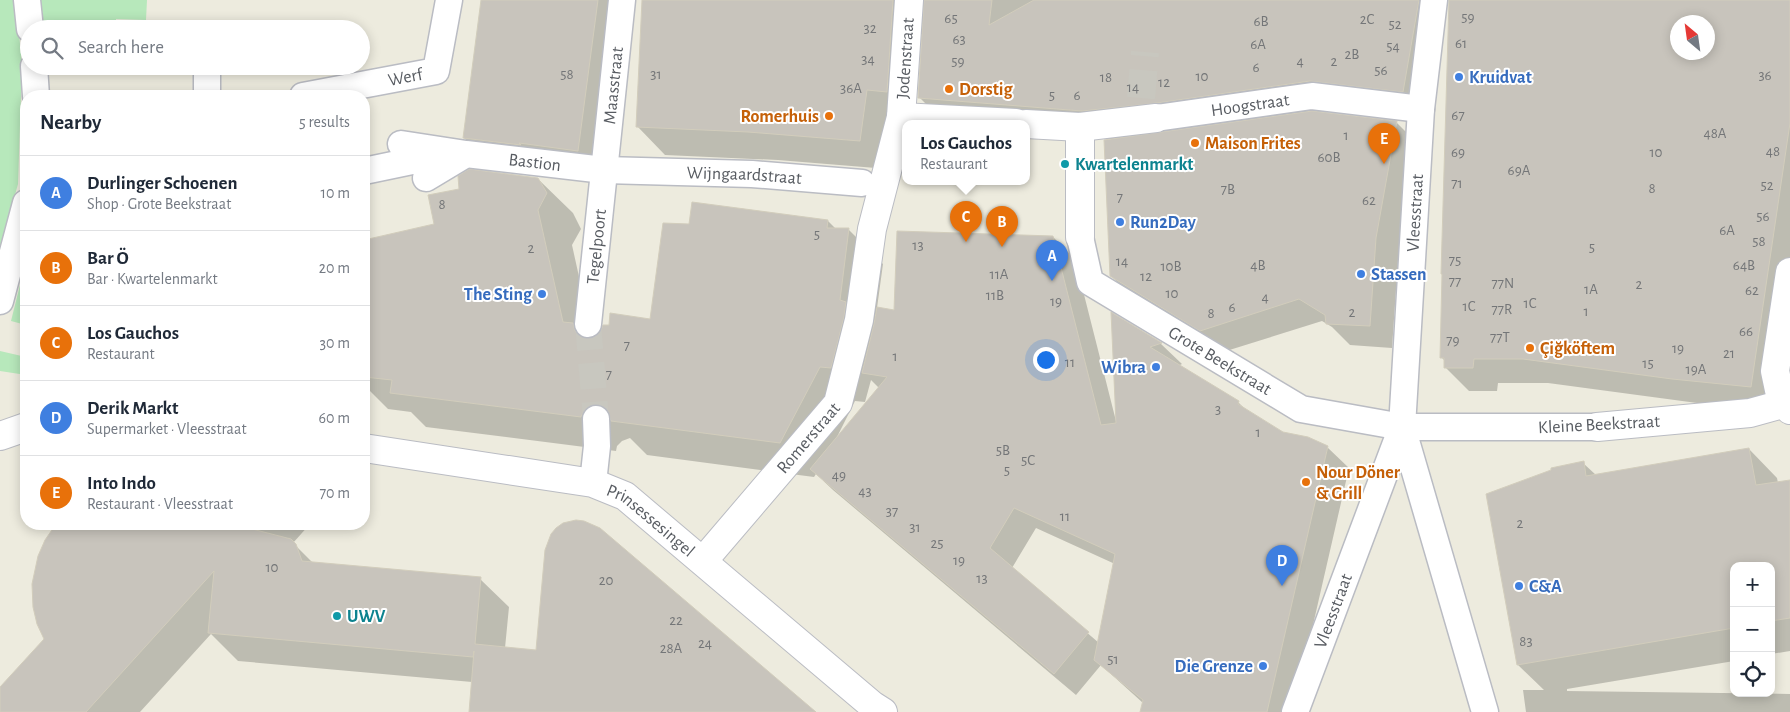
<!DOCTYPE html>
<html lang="en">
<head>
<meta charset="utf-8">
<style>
  :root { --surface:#fff; --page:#f6f6f7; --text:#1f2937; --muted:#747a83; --line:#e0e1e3; --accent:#fc3716 }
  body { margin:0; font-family:"Alegreya Sans",sans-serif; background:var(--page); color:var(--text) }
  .controls { position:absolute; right:15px; bottom:15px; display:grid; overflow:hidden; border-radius:10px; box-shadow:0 2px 12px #0003 }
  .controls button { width:45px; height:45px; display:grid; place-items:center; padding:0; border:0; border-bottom:1px solid var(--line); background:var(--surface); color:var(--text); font:25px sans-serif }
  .compass { position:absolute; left:1670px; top:15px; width:45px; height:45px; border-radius:50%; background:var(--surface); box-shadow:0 2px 12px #0003; rotate:331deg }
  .you { position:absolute; left:1045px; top:359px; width:18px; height:18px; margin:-12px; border:4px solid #fff; border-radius:50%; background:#1a73e8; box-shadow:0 0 0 8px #1a73e833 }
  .badge { display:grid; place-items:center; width:32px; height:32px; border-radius:50%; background:var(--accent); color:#fff; font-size:16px; font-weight:700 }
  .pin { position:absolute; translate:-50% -41px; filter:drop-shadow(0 1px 2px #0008) }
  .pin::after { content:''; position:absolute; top:26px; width:18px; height:15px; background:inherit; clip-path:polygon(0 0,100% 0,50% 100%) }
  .popup { position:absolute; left:902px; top:120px; width:128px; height:65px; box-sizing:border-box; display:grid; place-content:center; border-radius:10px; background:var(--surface); filter:drop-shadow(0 1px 4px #0005); font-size:16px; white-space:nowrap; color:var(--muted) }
  .popup b { font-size:19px; color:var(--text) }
  .popup::after { content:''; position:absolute; left:50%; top:100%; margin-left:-10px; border:10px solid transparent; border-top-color:var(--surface) }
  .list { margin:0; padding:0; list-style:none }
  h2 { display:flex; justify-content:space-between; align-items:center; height:65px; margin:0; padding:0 20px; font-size:21px }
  h2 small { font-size:16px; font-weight:400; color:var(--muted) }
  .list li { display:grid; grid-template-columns:32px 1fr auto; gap:15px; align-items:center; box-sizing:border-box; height:75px; padding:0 20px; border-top:1px solid var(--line) }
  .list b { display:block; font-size:19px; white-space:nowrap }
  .list p { margin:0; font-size:16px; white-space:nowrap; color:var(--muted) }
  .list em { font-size:16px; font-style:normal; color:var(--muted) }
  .icon { flex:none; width:28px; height:28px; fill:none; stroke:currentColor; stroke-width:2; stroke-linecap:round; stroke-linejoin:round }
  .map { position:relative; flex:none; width:1790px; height:712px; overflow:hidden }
  .search { position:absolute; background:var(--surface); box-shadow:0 2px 12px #0003; left:20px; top:20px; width:350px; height:55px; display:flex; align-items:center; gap:12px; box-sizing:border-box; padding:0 18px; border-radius:28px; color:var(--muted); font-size:19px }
  .panel { position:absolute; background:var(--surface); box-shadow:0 2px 12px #0003; left:20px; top:90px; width:350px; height:440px; border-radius:20px }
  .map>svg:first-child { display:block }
</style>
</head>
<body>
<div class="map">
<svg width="1790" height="712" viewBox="0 0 1790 712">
  <rect width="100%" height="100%" fill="#edebde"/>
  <g fill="#b7e8bb">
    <polygon points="0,0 16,0 22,66 18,184 0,249"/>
    <polygon points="39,0 147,0 146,20 116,19 116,29 41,29"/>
    <polygon points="26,261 26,325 11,321"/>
    <polygon points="0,351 26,357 26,375 0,371"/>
  </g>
  <g fill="#0003" fill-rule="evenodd">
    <polygon points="482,0 631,0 606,179 493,166 464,138"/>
    <polygon points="644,0 1441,0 1436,93 1318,112 1396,122 1419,145 1398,261 1392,348 1350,345 1332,327 1322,321 1223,352 1134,298 1111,276 1111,139 945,123 919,97 924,35 921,34 915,119 888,169 778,160 665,155 637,126"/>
    <path d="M1455 0H1790V306L1774 410 1697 403 1548 383H1498L1497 391H1469L1445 367V361L1441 357ZM1678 22H1708V52H1678Z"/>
    <path d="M538 179 573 213 581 229 572 245 593 340 652 320 691 225 828 221 836 229H848L883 264 877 308 895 311 1053 237 1075 259 1116 421 1112 314 1161 344 1182 364 1178 366 1238 402 1247 411 1283 433 1327 447 1349 468 1293 712H1142L1143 703 1101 665 1076 695 833 490 816 474 814 477 647 455 630 438 622 441 617 446 616 451 426 427 411 412 388 409 364 385V242L436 225ZM871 380 879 388 835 441 855 401 865 402ZM1036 528 1115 564 1099 643 1012 568Z"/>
    <polygon points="1749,449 1777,478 1778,483 1790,481 1790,651 1771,654 1771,566 1734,566 1734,661 1567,689 1567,691 1790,694 1790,712 1526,712 1523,690 1544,690 1518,665 1583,463 1596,475"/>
    <polygon points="58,524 254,524 246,532 248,534 258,524 310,524 293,543 313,563 480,579 509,607 505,648 815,712 470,712 472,682 238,661 211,634 140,712 0,712 0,689 45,640 46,541"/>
  </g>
  <g fill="#c8c4bc" stroke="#d2cdbc" fill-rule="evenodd">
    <polygon points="481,0 598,0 578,151 519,143 521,145 463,138"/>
    <polygon points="642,0 893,0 887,92 867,90 860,141 748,132 636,127"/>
    <polygon points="924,0 992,0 989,25 1034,0 1419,0 1403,92 1310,81 1157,103 1082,111 918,98"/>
    <path d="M1449 0H1790V123L1751 387 1672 379 1523 359H1474L1473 368H1444V358H1440L1442 274H1441ZM1678 22H1708V52H1678Z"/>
    <polygon points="1312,111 1397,121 1376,238 1370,326 1326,324 1325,315 1299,299 1200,331 1110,276 1104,140"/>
    <polygon points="469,169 538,178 547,193 538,210 563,322 573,323 575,331 580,336 586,339 594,338 600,333 603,325 609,325 610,313 650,319 663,223 689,224 692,202 828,220 827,228 849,228 840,300 846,302 844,317 831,368 820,367 780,443 611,421 608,411 603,406 596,404 588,407 583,412 581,417 390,393 392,380 364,377 364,240 434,224 428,195 459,189 458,176"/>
    <polygon points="897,231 1053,236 1101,425 1116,423 1111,312 1162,343 1150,347 1239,401 1238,404 1283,432 1308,437 1328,446 1267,712 1140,712 1143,700 1094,660 1115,554 1014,508 990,548 1089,632 1054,674 810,469 887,377 862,373 874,324 877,307 894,310"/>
    <polygon points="1749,448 1756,485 1790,480 1790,618 1771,621 1771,566 1734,566 1734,628 1517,665 1486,494 1551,470 1551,468 1584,461 1586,476"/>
    <polygon points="576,520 584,521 600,528 816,712 469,712 474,651 473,657 208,633 214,571 86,712 0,712 0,687 44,639 37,624 33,607 32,584 38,556 45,540 56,524 257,524 252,529 291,539 296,544 302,561 481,577 475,644 536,650 545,550 551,534 556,528 563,523"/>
  </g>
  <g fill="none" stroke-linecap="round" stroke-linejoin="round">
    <polyline stroke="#c8c7bf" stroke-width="26" stroke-dasharray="26 13" stroke-linecap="butt" points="588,324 596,419"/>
    <polyline stroke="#c8c7bf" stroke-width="28" stroke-dasharray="28 14" stroke-linecap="butt" points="1141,98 1145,52"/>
    <g stroke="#babcc3" stroke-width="29">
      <g id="pedestrian">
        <polyline points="27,0 30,29"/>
        <polyline points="34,66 36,96"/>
        <polyline points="207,96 207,67"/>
        <path id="s1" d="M303 96 436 71 449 0"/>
        <path id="s2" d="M1156 118 1312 96 1421 109"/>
        <path id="s3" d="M401 144 466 154 604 170 752 174 862 183"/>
        <polyline points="364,171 436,156"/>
        <polyline points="426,178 461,157"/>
        <path id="s4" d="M1080 237 1090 282 1301 409 1402 427H1597"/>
        <polyline points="0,301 26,203"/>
        <path id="s5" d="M588 324 622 0"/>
        <polyline points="1402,427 1485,712"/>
        <polyline points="593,483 597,446 596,419"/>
        <path id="s6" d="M1295 712 1402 427 1421 109 1434 0"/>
      </g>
    </g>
    <g stroke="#babcc3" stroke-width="30">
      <g id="minor">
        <polyline points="901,117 1016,123"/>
        <polyline points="1026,124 1080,127 1156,118"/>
        <polyline points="1080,127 1080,237"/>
        <polyline points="1790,272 1775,371 1779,390 1790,410"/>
        <polyline points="1597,427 1750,413 1786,403"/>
        <polyline points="0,436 26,427"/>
        <path id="s7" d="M364 448 593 483 625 496 872 705 883 712"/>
        <path id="s8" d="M703 561 838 403 859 320 872 229 901 117 909 0"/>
      </g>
    </g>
    <use href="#pedestrian" stroke="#fff" stroke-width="26"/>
    <use href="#minor" stroke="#fff" stroke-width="28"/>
  </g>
  <g fill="#3f7fe0" stroke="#fff" stroke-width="2">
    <circle cx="1459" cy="77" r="5"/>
    <circle cx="1120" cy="222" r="5"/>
    <circle cx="1361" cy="274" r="5"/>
    <circle cx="542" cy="294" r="5"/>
    <circle cx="1156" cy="367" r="5"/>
    <circle cx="1519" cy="586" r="5"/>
    <circle cx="1263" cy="666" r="5"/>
  </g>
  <g fill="#e8710a" stroke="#fff" stroke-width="2">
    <circle cx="949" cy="89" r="5"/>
    <circle cx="829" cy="116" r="5"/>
    <circle cx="1195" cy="143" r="5"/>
    <circle cx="1530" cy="348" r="5"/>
    <circle cx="1306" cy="482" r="5"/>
  </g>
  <g fill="#0f9aa8" stroke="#fff" stroke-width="2">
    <circle cx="1065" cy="164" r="5"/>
    <circle cx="337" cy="616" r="5"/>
  </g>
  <g text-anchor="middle" stroke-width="4" stroke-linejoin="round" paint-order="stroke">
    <g font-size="15" fill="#747678">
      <text x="1468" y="22">59</text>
      <text x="951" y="23">65</text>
      <text x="1367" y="24">2C</text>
      <text x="1261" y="26">6B</text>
      <text x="1395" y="29">52</text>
      <text x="870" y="33">32</text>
      <text x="959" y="44">63</text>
      <text x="1461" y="48">61</text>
      <text x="1258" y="49">6A</text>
      <text x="1393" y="51">54</text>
      <text x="1352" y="59">2B</text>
      <text x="868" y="64">34</text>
      <text x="958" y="66">59</text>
      <text x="1300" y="66">4</text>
      <text x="1334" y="66">2</text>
      <text x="1256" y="72">6</text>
      <text x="1381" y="75">56</text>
      <text x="567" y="79">58</text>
      <text x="656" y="79">31</text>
      <text x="1765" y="80">36</text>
      <text x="1202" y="81">10</text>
      <text x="1106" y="82">18</text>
      <text x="1164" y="87">12</text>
      <text x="1133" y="92">14</text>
      <text x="851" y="93">36A</text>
      <text x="1052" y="100">5</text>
      <text x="1077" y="100">6</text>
      <text x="1458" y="120">67</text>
      <text x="1715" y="138">48A</text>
      <text x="1346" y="140">1</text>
      <text x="1773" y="156">48</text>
      <text x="1458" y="157">69</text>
      <text x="1656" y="157">10</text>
      <text x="1329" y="162">60B</text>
      <text x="1519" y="175">69A</text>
      <text x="1457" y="188">71</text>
      <text x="1767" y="190">52</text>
      <text x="1652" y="193">8</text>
      <text x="1228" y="194">7B</text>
      <text x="1120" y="202">7</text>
      <text x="1369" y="205">62</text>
      <text x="442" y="209">8</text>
      <text x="1763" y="221">56</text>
      <text x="1727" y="235">6A</text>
      <text x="817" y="239">5</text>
      <text x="1759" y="246">58</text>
      <text x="918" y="250">13</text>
      <text x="1592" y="252">5</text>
      <text x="531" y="253">2</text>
      <text x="1455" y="265">75</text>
      <text x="1122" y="266">14</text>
      <text x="1258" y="270">4B</text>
      <text x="1744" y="270">64B</text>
      <text x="1171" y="271">10B</text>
      <text x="999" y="279">11A</text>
      <text x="1146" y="281">12</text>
      <text x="1455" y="286">77</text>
      <text x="1503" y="288">77N</text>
      <text x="1639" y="289">2</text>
      <text x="1591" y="294">1A</text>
      <text x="1752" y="295">62</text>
      <text x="1172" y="298">10</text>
      <text x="995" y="300">11B</text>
      <text x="1265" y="302">4</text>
      <text x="1056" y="306">19</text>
      <text x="1530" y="308">1C</text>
      <text x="1469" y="311">1C</text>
      <text x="1232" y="312">6</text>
      <text x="1502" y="314">77R</text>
      <text x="1586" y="316">1</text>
      <text x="1352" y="317">2</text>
      <text x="1211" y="318">8</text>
      <text x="1746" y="336">66</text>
      <text x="1500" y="342">77T</text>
      <text x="1453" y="345">79</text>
      <text x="627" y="350">7</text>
      <text x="1678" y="353">19</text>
      <text x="1729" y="358">21</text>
      <text x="895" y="361">1</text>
      <text x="1070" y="367">11</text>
      <text x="1648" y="368">15</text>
      <text x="1696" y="374">19A</text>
      <text x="609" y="379">7</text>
      <text x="1218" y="414">3</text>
      <text x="1258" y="437">1</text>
      <text x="1003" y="455">5B</text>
      <text x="1028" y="465">5C</text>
      <text x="1007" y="475">5</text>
      <text x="839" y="480">49</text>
      <text x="865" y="496">43</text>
      <text x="892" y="516">37</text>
      <text x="1065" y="521">11</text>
      <text x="1520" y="528">2</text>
      <text x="915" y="532">31</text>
      <text x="937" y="548">25</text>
      <text x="959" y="565">19</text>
      <text x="272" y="572">10</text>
      <text x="982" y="583">13</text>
      <text x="606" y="585">20</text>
      <text x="676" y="625">22</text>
      <text x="1526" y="646">83</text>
      <text x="705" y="648">24</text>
      <text x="671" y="653">28A</text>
      <text x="1113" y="664">51</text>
    </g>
    <g font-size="18" fill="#585c62" stroke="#fff">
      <text dy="6" stroke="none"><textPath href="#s8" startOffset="560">Jodenstraat</textPath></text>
      <text dy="6" stroke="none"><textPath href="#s1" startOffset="104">Werf</textPath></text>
      <text dy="6" stroke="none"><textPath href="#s5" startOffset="240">Maasstraat</textPath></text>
      <text dy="6" stroke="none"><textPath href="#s2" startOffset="95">Hoogstraat</textPath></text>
      <text dy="6" stroke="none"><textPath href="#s3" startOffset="135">Bastion</textPath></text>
      <text dy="6" stroke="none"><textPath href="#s3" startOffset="345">Wijngaardstraat</textPath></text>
      <text dy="6" stroke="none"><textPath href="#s6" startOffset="519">Vleesstraat</textPath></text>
      <text dy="6" stroke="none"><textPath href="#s5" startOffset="78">Tegelpoort</textPath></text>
      <text dy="6" stroke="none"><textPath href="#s4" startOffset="198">Grote Beekstraat</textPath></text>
      <text transform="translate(1599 424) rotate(-3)" y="6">Kleine Beekstraat</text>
      <text dy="6" stroke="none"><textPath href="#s8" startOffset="162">Romerstraat</textPath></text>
      <text dy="6" stroke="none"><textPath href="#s7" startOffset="301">Prinsessesingel</textPath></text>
      <text dy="6" stroke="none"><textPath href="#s6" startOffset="108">Vleesstraat</textPath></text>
    </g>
    <g font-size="18" font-weight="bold" fill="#366cbe" stroke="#fff" text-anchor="start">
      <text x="1469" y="83">Kruidvat</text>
      <text x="1130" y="228">Run2Day</text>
      <text x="1371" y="280">Stassen</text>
      <text x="532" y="300" text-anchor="end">The Sting</text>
      <text x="1146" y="373" text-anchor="end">Wibra</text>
      <text x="1529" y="592">C&amp;A</text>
      <text x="1253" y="672" text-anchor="end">Die Grenze</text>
    </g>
    <g font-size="18" font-weight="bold" fill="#c56008" stroke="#fff" text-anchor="start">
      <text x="959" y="95">Dorstig</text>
      <text x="819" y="122" text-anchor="end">Romerhuis</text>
      <text x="1205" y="149">Maison Frites</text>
      <text x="1540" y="354">Çiğköftem</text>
      <text x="1316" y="478">Nour Döner<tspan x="1316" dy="21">&amp; Grill</tspan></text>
    </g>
    <g font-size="18" font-weight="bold" fill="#0d838f" stroke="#fff" text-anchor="start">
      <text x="1075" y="170">Kwartelenmarkt</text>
      <text x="347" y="622">UWV</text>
    </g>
  </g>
</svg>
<div class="controls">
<button>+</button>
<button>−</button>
<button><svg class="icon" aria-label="locate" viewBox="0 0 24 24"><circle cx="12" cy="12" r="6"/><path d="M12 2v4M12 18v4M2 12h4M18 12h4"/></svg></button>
</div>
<svg class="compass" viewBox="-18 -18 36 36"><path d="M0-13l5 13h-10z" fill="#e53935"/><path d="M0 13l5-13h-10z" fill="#747a83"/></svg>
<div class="you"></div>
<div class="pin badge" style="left:1052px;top:281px;background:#3f7fe0">A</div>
<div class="pin badge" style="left:1002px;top:247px;background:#e8710a">B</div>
<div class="pin badge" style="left:966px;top:242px;background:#e8710a">C</div>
<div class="popup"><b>Los Gauchos</b>Restaurant</div>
<div class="pin badge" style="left:1282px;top:586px;background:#3f7fe0">D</div>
<div class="pin badge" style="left:1384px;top:164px;background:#e8710a">E</div>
<div class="search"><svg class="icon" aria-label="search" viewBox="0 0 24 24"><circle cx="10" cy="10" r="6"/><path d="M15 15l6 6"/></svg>Search here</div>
<section class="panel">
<h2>Nearby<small>5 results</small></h2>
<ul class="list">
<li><span class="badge" style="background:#3f7fe0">A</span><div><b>Durlinger Schoenen</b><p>Shop · Grote Beekstraat</p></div><em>10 m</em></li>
<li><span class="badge" style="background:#e8710a">B</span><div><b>Bar Ö</b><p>Bar · Kwartelenmarkt</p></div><em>20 m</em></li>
<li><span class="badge" style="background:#e8710a">C</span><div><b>Los Gauchos</b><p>Restaurant</p></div><em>30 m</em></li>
<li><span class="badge" style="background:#3f7fe0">D</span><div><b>Derik Markt</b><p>Supermarket · Vleesstraat</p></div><em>60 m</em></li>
<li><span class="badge" style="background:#e8710a">E</span><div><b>Into Indo</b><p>Restaurant · Vleesstraat</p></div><em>70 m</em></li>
</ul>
</section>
</div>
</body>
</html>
